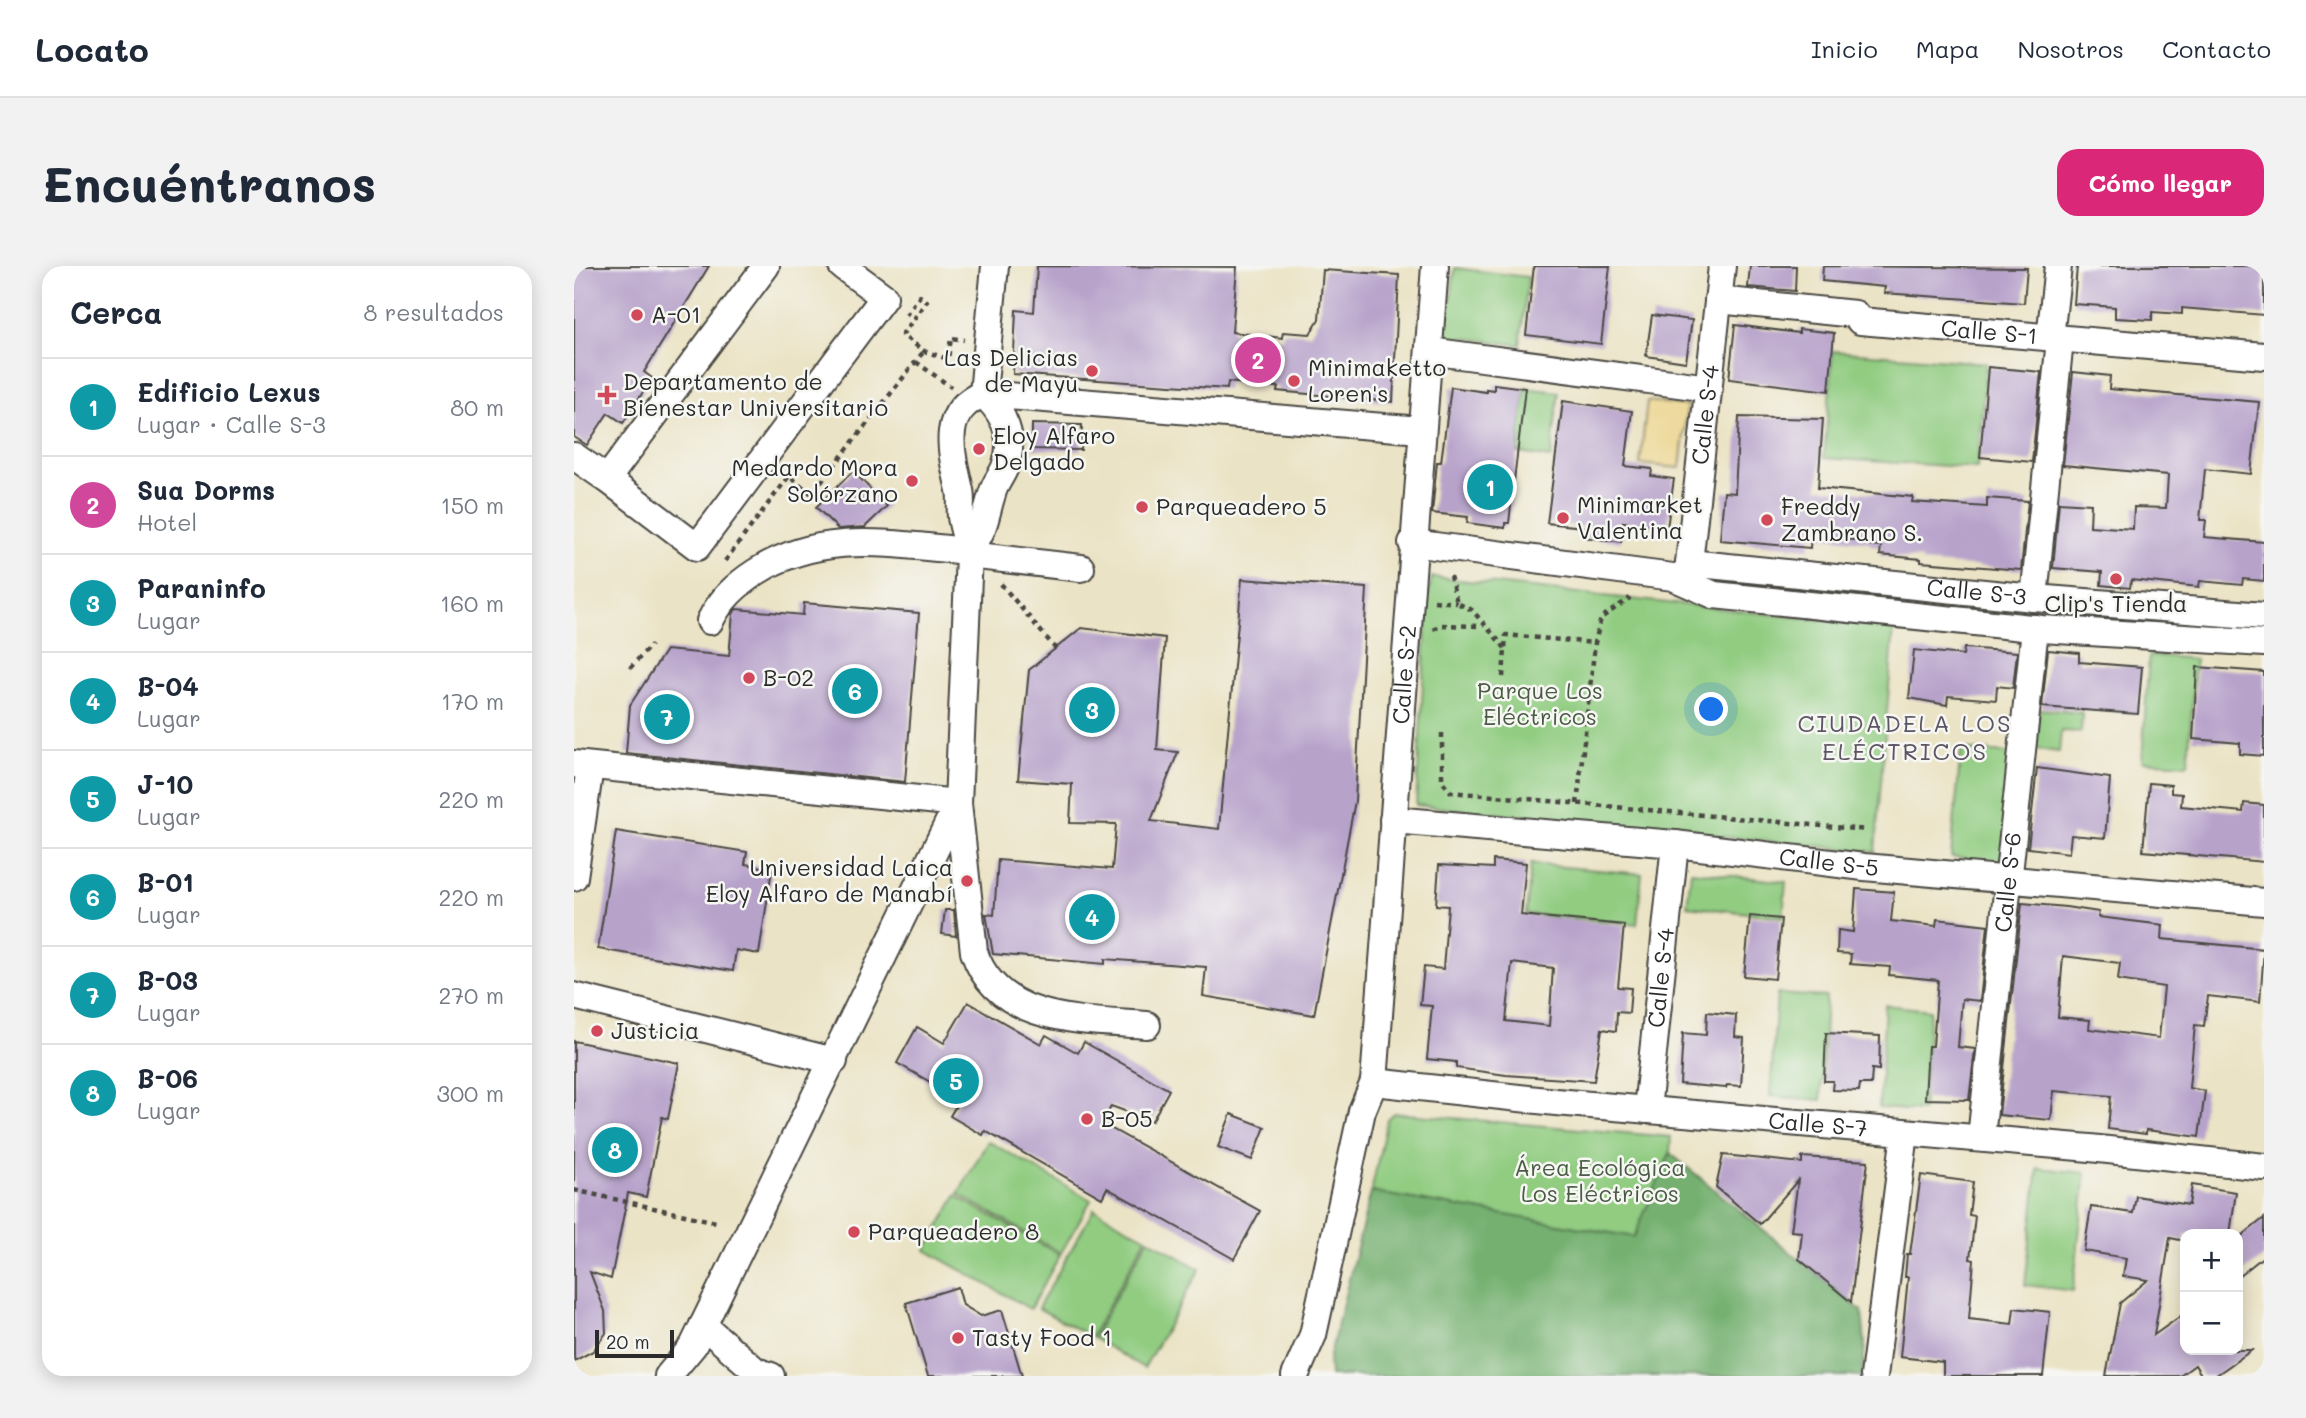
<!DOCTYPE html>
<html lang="es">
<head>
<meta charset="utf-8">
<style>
  :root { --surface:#fff; --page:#f2f2f3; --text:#1f2937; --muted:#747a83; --line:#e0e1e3; --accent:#db2777 }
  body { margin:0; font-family:Mali,sans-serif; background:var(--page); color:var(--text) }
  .controls { position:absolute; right:21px; bottom:21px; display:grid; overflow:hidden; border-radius:14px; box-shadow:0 4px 18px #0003 }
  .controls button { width:63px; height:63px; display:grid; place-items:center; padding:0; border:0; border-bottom:2px solid var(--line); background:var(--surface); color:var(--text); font:35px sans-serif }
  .scale { position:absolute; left:21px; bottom:18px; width:79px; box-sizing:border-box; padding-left:7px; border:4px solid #2b2b2b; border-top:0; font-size:19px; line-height:24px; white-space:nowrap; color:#2b2b2b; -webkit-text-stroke:5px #f6f6f2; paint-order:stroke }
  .you { position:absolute; left:1138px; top:444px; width:24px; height:24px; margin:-18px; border:5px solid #fff; border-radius:50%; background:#1a73e8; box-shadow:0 0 0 10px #1a73e833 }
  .badge { display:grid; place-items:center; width:46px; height:46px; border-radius:50%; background:var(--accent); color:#fff; font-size:23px; font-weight:700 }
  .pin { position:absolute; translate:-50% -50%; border:4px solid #fff; box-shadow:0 2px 7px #0006 }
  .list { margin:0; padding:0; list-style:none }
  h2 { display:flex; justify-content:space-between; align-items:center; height:91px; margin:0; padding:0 28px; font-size:30px }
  h2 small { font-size:23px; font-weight:400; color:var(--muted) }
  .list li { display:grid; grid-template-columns:46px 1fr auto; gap:21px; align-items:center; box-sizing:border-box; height:98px; padding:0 28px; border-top:2px solid var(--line) }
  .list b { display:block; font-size:26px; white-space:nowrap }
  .list p { margin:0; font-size:23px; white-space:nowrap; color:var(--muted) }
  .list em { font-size:23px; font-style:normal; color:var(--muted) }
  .map { position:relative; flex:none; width:1690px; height:1110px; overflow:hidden; border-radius:21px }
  header { display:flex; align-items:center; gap:42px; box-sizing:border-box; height:98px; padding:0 35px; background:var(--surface); border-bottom:2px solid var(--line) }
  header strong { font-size:33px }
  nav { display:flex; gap:38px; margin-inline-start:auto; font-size:24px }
  .intro { display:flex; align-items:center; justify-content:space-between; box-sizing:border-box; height:168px; padding:0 42px }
  h1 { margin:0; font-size:49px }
  .button { padding:18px 32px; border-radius:21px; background:var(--accent); color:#fff; font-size:24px; font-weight:700 }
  main { display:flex; gap:42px; padding:0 42px }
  aside { flex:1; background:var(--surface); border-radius:21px; box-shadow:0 4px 18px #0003 }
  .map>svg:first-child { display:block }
</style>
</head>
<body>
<header>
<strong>Locato</strong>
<nav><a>Inicio</a><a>Mapa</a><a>Nosotros</a><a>Contacto</a></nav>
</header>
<div class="intro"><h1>Encuéntranos</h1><a class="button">Cómo llegar</a></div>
<main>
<aside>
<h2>Cerca<small>8 resultados</small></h2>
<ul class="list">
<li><span class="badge" style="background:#0f9aa8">1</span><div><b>Edificio Lexus</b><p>Lugar · Calle S-3</p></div><em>80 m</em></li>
<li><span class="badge" style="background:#d1479c">2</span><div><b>Sua Dorms</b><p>Hotel</p></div><em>150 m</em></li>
<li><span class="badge" style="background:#0f9aa8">3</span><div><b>Paraninfo</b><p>Lugar</p></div><em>160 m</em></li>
<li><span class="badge" style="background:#0f9aa8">4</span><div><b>B-04</b><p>Lugar</p></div><em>170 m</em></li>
<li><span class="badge" style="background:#0f9aa8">5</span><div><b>J-10</b><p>Lugar</p></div><em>220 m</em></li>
<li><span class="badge" style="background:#0f9aa8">6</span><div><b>B-01</b><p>Lugar</p></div><em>220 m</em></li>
<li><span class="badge" style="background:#0f9aa8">7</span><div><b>B-03</b><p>Lugar</p></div><em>270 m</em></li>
<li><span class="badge" style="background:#0f9aa8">8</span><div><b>B-06</b><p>Lugar</p></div><em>300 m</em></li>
</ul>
</aside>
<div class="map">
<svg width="1690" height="1110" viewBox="0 0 1690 1110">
  <rect width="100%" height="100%" fill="#f6f6f2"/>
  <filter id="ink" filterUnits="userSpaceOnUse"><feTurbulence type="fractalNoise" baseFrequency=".0143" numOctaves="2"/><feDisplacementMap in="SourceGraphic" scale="14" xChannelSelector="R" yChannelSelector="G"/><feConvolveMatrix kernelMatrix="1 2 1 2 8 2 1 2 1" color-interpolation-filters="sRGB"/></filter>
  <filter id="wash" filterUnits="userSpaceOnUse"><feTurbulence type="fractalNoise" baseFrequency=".00686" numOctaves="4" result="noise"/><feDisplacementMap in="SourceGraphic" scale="28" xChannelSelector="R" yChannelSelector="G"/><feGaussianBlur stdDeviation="1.57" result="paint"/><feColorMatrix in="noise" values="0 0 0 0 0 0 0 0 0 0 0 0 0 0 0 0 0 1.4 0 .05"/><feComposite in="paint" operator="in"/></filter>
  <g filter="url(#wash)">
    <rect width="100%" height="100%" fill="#ebe3c5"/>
    <g fill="#91cc81" stroke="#5e7c56" stroke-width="2">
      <polygon points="881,2 954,11 946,79 872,70"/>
      <polygon points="1259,85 1412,97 1403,202 1250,192"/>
      <polygon points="951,122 985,126 977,192 944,187"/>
      <polygon points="858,311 1320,362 1301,586 842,539 854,330"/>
      <polygon points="1138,311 1458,342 1458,350 1141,321"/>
      <polygon points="1478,343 1690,359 1690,370 1477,351"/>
      <polygon points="1575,389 1621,393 1614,498 1568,495"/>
      <polygon points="1465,443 1508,447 1507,466 1487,465 1485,486 1462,483"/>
      <polygon points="1387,483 1441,488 1430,596 1377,591"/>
      <polygon points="957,598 1068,608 1063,658 952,648"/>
      <polygon points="1117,605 1212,616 1209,651 1113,640"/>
      <polygon points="1203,728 1252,731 1247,834 1196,830"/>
      <polygon points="1311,739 1356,744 1348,845 1305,842"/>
      <polygon points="820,847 1097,871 1096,887 1061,971 797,926 813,853"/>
      <polygon points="414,875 517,934 487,987 384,928"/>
      <polygon points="1464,902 1512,907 1499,1025 1451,1019"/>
      <polygon points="382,930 486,989 456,1043 352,984"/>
      <polygon points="520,943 572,972 517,1071 464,1042"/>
      <polygon points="574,973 626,1003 570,1102 519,1072"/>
    </g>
    <polygon fill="#74b06f" stroke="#506e4d" stroke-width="2" points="1096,887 1288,1045 1291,1078 1288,1110 756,1110 755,1092 797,926 1060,971"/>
    <polygon fill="#eeda9e" stroke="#8c8264" stroke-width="2" points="1073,135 1113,140 1106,202 1066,198"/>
    <g id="blocks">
      <g fill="#b7a2ca" fill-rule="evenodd">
        <polygon points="0,0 135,0 70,106 78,112 49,157 34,147 13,179 0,171"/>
        <polygon points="463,0 663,1 658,66 708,72 709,66 736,68 745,53 749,4 825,9 819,136 703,125 704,121 654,116 653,123 439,108 442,44 460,46"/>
        <polygon points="960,0 1036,0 1027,78 952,69"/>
        <polygon points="1176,0 1222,0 1221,25 1174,21"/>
        <polygon points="1249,0 1453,2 1450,37 1310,27 1311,21 1248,15"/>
        <polygon points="1503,0 1690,0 1690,49 1608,42 1608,48 1578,46 1578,54 1541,52 1541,41 1500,38"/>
        <polygon points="1078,49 1118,54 1112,96 1072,90"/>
        <polygon points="1161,59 1225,67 1225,63 1260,67 1255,125 1155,113"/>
        <polygon points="1414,101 1467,106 1458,196 1406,191"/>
        <polygon points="1499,106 1536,110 1535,123 1685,136 1677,208 1631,203 1626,254 1632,254 1630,271 1690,276 1690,315 1669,313 1668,319 1626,315 1625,321 1557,314 1556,322 1527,319 1528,306 1479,302 1485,236 1517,238 1516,260 1559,263 1560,241 1592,242 1594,209 1489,199"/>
        <polygon points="920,118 951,122 935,257 931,257 931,262 893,257 894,251 858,247 863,196 867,196 877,121 912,126 912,123 920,124"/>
        <polygon points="989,135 1058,145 1051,200 1078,203 1077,210 1100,213 1093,262 1049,256 1047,276 1008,271 1009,261 973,257"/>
        <polygon points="1165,151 1249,153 1244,222 1339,231 1338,236 1413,241 1413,232 1454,235 1447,304 1347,296 1347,293 1306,289 1307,280 1296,279 1296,276 1237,269 1236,282 1146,274 1150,226 1161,227"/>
        <polygon points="458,158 508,159 507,184 458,183"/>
        <polygon points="279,205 313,240 291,261 264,263 242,241"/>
        <polygon points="668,313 793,322 781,535 740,749 629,730 632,701 531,693 531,698 419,688 412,648 420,649 424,594 538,603 542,558 496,557 498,518 444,514 455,404 507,362 591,372 583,484 604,486 577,555 645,563"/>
        <polygon points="230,337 345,347 331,516 52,487 56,439 92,384 155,390 159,348 162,343 229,349"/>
        <polygon points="1390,382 1443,386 1439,422 1423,420 1422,434 1374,430 1373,439 1335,432 1340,384 1389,389"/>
        <polygon points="1474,384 1505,387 1505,396 1568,401 1564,448 1468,441"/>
        <polygon points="1623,401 1690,406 1690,490 1666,488 1666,477 1619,473"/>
        <polygon points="1463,502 1536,512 1531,572 1497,569 1495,587 1454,582"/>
        <polygon points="1575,517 1597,519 1597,527 1608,528 1607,540 1669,546 1670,537 1690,539 1690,596 1569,585"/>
        <polygon points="42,565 173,586 171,598 198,603 185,688 162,684 159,705 24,683"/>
        <path d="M919 594 952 597 947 649 1050 659 1044 721 1057 722 1055 747 1043 746 1042 765 1028 763 1020 815 932 809 882 802V796L853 793 858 740 846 739 850 701 869 703 874 640 862 639 865 599 919 602ZM938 697 979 702 975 760 932 755Z"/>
        <polygon points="1282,623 1320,626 1317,655 1362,660 1363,653 1414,659 1406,735 1388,733 1384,781 1401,783 1395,834 1351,833 1354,780 1359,780 1364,714 1315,709 1316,701 1276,698 1277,688 1263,687 1264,664 1279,666"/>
        <path d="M1448 637 1492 641 1525 646 1524 651 1589 659 1588 673 1690 683 1686 736 1634 730 1630 760 1621 759 1615 822 1631 825 1625 871 1572 864V868L1534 863 1537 830 1480 825 1477 854 1425 849ZM1489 690 1546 697 1544 714 1590 721 1585 772 1515 763 1516 754 1484 751Z"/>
        <polygon points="371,644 380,644 382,670 368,668"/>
        <polygon points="1176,650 1207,653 1201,713 1170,710"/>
        <polygon points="394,736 467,778 472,769 504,787 510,776 595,824 578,855 537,840 529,858 686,945 660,993 533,922 528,932 411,865 409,869 376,850 386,833 323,797 343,761 370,777"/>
        <polygon points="1133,746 1162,749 1161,771 1170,772 1167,820 1153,819 1152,822 1106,818 1109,767 1132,769"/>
        <polygon points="1252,767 1306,770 1305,804 1298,803 1297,818 1286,818 1285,825 1258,824 1259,815 1250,815"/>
        <polygon points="0,775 105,797 94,853 88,851 72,931 54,927 37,1013 16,1006 31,1045 32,1067 19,1085 0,1095"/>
        <polygon points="657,848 691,861 678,894 644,881"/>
        <polygon points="1149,889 1228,897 1228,891 1294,895 1277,1036 1225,993 1228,966 1217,965 1224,914 1186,958 1142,921"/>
        <polygon points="1347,909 1399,916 1395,949 1401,950 1396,993 1400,994 1395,1053 1438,1058 1440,1042 1476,1046 1469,1110 1369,1110 1369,1096 1326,1091 1334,1011 1331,1011 1333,988 1336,988"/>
        <polygon points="1618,919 1662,926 1656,968 1611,968 1611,975 1596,972 1580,1069 1611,1047 1611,1084 1678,1084 1641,1110 1628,1110 1621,1099 1606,1110 1532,1110 1546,1037 1574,1014 1549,1010 1552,992 1510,985 1517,941 1559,947 1562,930 1615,939"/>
        <polygon points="1690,952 1690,990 1664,1011 1664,973"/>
        <polygon points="384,1021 389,1039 407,1050 428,1044 448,1110 354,1110 332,1037"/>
      </g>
    </g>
  </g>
  <g filter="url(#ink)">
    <use href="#blocks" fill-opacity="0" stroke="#484742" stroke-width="2"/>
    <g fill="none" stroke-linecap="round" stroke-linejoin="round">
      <g stroke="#484742" stroke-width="30">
        <g id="minor">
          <polyline points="192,0 33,213 123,281 310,31 268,0"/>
          <path id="s1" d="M1144 34 1281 48 1286 55 1690 90"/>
          <polyline points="1476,72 1484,0"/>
          <polyline points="855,85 1135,122"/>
          <polyline points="409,128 421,0"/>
          <polyline points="0,190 33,213"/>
          <polyline points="838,277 1099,311 1140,329 1468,363 1690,377"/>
          <path d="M395 285C413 259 410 253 419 225 422 216 428 209 431 201 442 172 430 147 409 128"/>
          <polyline points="395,289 507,302"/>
          <path id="s2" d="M1115 297 1460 332 1690 350"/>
          <path id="s3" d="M1115 297 1148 0"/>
          <polyline points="1460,332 1486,73"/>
          <path d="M136 355C147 333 162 319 182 306 249 263 319 279 395 285"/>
          <polyline points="0,498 384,537"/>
          <path id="s4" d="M819 554 1101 578 1290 601 1690 636"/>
          <polyline points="0,611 16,501"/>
          <polyline points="0,730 260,795"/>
          <path d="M573 759C510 754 424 758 400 686L384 537 395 289C394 276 389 264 387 251 386 242 388 233 386 224 378 188 364 146 409 128L847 164"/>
          <path id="s5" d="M800 816 982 836 1516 882 1690 901"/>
          <path id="s6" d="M1073 844 1101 578"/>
          <path id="s7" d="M1407 872 1461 362"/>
          <polyline points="129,1059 182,1105 197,1110"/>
          <polyline points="94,1110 119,1080 383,539"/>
          <path id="s8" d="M721 1110 739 1069 788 845 800 816 861 0"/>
          <polyline points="1300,1110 1331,867"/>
        </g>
      </g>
      <g stroke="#484742" stroke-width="4.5" stroke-dasharray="5 5" stroke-linecap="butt">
        <polyline points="332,49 346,30 353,35 328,69 350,85 374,93 377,72 390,74"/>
        <polyline points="342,96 377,121"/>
        <polyline points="151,295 215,210 238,228 350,85"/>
        <polyline points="876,310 883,337 898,344 931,382"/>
        <polyline points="427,318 482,383"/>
        <polyline points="860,335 883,337"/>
        <polyline points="859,363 867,359 908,360"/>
        <polyline points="56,402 77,379"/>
        <polyline points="929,411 932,369 1021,377"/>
        <polyline points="868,467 868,515 877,526 1293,564"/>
        <polyline points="1003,538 1021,377 1027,352 1056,332"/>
        <polyline points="0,924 142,956"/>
      </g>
      <use href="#minor" stroke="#fff" stroke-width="26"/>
    </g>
  </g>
  <g fill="#d1495b" stroke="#f6f6f2" stroke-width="2.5">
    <circle cx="63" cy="49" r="7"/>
    <circle cx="518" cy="105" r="7"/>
    <circle cx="720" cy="115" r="7"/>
    <path d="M29.5 118.5h7v7h7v7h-7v7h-7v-7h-7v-7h7z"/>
    <circle cx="405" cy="183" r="7"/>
    <circle cx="338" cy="215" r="7"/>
    <circle cx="568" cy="241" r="7"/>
    <circle cx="989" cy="252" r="7"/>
    <circle cx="1193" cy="254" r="7"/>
    <circle cx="1542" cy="313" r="7"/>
    <circle cx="175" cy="412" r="7"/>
    <circle cx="393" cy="615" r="7"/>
    <circle cx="23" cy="765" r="7"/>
    <circle cx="513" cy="853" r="7"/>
    <circle cx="280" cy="966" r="7"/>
    <circle cx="384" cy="1072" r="7"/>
  </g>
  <g text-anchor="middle" stroke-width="5" stroke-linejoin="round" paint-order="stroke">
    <g font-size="23" fill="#2b2b2b" stroke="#f6f6f2" text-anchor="start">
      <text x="77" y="57">A-01</text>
      <text x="504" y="100" text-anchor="end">Las Delicias<tspan x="504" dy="26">de Mayu</tspan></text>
      <text x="734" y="110">Minimaketto<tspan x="734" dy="26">Loren's</tspan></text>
      <text x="49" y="124">Departamento de<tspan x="49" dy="26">Bienestar Universitario</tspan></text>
      <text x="419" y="178">Eloy Alfaro<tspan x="419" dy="26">Delgado</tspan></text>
      <text x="324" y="210" text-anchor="end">Medardo Mora<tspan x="324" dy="26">Solórzano</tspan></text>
      <text x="1003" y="247">Minimarket<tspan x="1003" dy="26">Valentina</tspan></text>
      <text x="582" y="249">Parqueadero 5</text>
      <text x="1207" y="249">Freddy<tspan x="1207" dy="26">Zambrano S.</tspan></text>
      <text x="1542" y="346" text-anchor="middle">Clip's Tienda</text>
      <text x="189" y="420">B-02</text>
      <text x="379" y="610" text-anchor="end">Universidad Laica<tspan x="379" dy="26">Eloy Alfaro de Manabí</tspan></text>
      <text x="37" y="773">Justicia</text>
      <text x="527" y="861">B-05</text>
      <text x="294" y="974">Parqueadero 8</text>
      <text x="398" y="1080">Tasty Food 1</text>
    </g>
    <g font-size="23" fill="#2b2b2b" stroke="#f6f6f2">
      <text dy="8" stroke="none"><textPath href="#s1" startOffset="276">Calle S-1</textPath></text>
      <text dy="8" stroke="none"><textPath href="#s3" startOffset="149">Calle S-4</textPath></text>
      <text dy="8" stroke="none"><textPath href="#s2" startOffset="289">Calle S-3</textPath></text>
      <text dy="8" stroke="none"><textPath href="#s8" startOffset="714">Calle S-2</textPath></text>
      <text dy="8" stroke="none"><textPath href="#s4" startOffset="438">Calle S-5</textPath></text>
      <text dy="8" stroke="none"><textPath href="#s7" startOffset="257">Calle S-6</textPath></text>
      <text dy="8" stroke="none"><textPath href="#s6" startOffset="133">Calle S-4</textPath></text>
      <text dy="8" stroke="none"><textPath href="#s5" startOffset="446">Calle S-7</textPath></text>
    </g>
    <g font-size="23" fill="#4a5b45" stroke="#f6f6f2">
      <text x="966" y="433">Parque Los<tspan x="966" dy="26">Eléctricos</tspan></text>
      <text x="1026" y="910">Área Ecológica<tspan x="1026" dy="26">Los Eléctricos</tspan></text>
    </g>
    <g font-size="24" letter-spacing="2" fill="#5c5563" stroke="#f6f6f2">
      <text x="1331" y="466">CIUDADELA LOS<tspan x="1331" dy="28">ELÉCTRICOS</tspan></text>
    </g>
  </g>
</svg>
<div class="controls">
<button>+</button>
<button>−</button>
</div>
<div class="scale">20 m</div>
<div class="you"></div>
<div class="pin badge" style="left:916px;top:221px;background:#0f9aa8">1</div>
<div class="pin badge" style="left:684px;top:94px;background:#d1479c">2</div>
<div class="pin badge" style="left:518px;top:444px;background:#0f9aa8">3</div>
<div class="pin badge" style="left:518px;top:651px;background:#0f9aa8">4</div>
<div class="pin badge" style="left:382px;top:815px;background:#0f9aa8">5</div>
<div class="pin badge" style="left:281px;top:425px;background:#0f9aa8">6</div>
<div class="pin badge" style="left:93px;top:451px;background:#0f9aa8">7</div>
<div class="pin badge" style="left:41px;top:884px;background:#0f9aa8">8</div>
</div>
</main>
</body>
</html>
